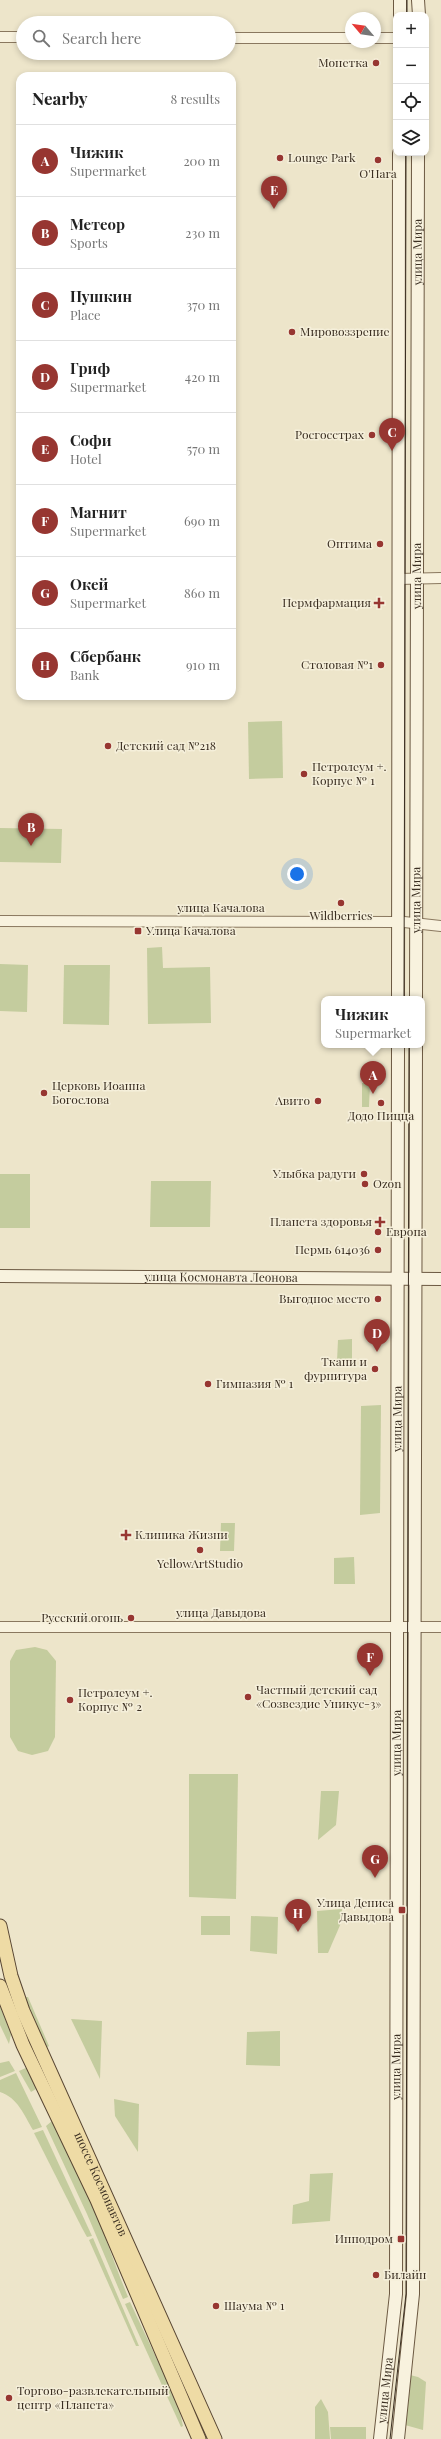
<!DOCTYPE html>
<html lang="en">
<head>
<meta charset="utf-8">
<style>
  :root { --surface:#fff; --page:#f2f2f2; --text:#222; --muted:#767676; --line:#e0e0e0; --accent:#973631 }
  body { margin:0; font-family:"Playfair Display",serif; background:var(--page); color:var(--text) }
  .controls { position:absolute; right:12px; top:12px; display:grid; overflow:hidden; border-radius:8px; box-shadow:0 2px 6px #0003 }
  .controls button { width:36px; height:36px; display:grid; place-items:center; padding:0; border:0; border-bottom:1px solid var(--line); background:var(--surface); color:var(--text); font:20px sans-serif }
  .compass { position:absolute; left:345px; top:12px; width:36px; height:36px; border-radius:50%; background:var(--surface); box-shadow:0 2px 6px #0003; rotate:299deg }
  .you { position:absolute; left:297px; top:874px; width:14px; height:14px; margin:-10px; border:3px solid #fff; border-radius:50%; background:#1a73e8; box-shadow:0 0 0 6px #1a73e833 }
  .badge { display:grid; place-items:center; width:26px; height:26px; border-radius:50%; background:var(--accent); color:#fff; font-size:13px; font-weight:700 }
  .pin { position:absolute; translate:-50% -33px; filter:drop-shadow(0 1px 2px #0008) }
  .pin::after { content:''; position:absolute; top:21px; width:14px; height:12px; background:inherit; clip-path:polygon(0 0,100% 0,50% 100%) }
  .popup { position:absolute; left:321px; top:996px; width:104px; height:52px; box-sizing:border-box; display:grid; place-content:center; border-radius:8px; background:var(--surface); filter:drop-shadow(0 1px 3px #0005); font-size:13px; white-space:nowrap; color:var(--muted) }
  .popup b { font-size:15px; color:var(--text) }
  .popup::after { content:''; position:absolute; left:50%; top:100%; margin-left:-8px; border:8px solid transparent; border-top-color:var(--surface) }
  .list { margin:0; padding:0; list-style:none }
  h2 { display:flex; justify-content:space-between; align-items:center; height:52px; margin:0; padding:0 16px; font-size:17px }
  h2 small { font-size:13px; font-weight:400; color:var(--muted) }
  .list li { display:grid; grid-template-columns:26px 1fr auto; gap:12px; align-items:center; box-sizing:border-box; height:72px; padding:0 16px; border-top:1px solid var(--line) }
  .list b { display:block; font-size:15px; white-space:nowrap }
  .list p { margin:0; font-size:13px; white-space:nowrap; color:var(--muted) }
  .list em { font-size:13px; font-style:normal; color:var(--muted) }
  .icon { flex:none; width:22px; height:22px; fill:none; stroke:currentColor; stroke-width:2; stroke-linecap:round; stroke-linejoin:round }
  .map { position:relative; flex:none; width:441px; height:2439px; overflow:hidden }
  .search { position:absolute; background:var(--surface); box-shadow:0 2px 6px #0003; left:16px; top:16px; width:220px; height:44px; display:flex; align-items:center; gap:10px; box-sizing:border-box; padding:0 14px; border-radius:22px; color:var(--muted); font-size:15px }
  .panel { position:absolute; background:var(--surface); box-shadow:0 2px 6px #0003; left:16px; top:72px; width:220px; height:628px; border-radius:12px }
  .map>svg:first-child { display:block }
</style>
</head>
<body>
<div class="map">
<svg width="441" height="2439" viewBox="0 0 441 2439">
  <rect width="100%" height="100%" fill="#ede5ca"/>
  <g fill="#c4cc9e">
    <polygon points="282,721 283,778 249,779 248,722"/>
    <polygon points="0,828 62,829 61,863 0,862"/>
    <polygon points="162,947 163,968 210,967 211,1023 148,1024 147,948"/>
    <polygon points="0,964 28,965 27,1012 0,1011"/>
    <polygon points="64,965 110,965 109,1025 63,1024"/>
    <polygon points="362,1083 370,1083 369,1107 362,1107"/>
    <rect x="0" y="1174" width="30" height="54"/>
    <polygon points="151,1181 211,1181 210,1227 150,1227"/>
    <polygon points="352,1339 352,1362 337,1361 338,1340"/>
    <polygon points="381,1405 380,1513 360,1515 361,1406"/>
    <polygon points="221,1523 235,1523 234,1551 220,1551"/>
    <polygon points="354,1557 355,1584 334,1584 334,1558"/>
    <polygon points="35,1647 47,1650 56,1661 55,1737 48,1751 32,1755 18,1751 10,1737 10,1661 16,1650"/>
    <polygon points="189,1774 238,1774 236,1899 189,1897"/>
    <polygon points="321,1791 339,1791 336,1825 318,1840"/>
    <polygon points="342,1909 341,1923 328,1953 318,1953 317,1911"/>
    <rect x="201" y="1916" width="29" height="19"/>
    <polygon points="251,1916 278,1917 277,1954 250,1951"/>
    <polygon points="25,1997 28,1997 49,2046 46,2048"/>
    <polygon points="0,2006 11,2034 9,2044 0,2025"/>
    <polygon points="71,2019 102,2021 100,2079"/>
    <polygon points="280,2031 280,2066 246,2065 247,2032"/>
    <polygon points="9,2061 15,2071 0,2077 0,2063"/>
    <polygon points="28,2067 36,2089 31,2092 19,2071"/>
    <path d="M16 2073 42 2127 33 2130C24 2115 18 2098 0 2092V2080Z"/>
    <polygon points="114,2099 139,2104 138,2152 115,2116"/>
    <path d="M52 2121C86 2175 104 2238 128 2297L123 2299 87 2214 46 2126Z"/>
    <polygon points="43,2130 92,2236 87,2237 82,2228 34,2133"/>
    <polygon points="333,2173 330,2221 292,2224 293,2205 309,2201 310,2174"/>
    <polygon points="93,2238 139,2346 136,2346 89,2240"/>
    <polygon points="130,2302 178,2404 183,2426 181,2427 125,2304"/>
    <polygon points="410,2375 418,2377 426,2382 423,2430 405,2425"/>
    <polygon points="321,2399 328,2412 330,2439 315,2439 315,2407"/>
    <polygon points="330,2427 366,2427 366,2439 331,2439"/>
  </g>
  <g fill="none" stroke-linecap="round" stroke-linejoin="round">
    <g stroke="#8a785f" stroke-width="12">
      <g id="tertiary">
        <polyline points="0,37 23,37"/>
        <polyline points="229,38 351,38"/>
        <polyline points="375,38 396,38"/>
        <polyline points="399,579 441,578"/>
        <polyline points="0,921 404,922 441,926"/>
        <polyline points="0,1627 441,1627"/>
      </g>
    </g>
    <g stroke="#6c5942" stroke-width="14">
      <g id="secondary">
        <polyline points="400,0 400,15"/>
        <polyline points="418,0 419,15"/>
        <polyline points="398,999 399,153"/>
        <path id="s1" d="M416 999 418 153"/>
        <path id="s2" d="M0 1276 441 1279"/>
        <path id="s3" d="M380 2439 396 2294 398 1045"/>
        <polyline points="398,2439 413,2294 416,1045"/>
      </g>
    </g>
    <g stroke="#584633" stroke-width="15">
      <g id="primary">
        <path id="s4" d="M0 1926 11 1976 23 2011 215 2439"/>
        <polyline points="0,1986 23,2045 97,2200 199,2439"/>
      </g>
    </g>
    <use href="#tertiary" stroke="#f8f2de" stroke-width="10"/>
    <use href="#secondary" stroke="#f8f2de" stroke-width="12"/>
    <use href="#primary" stroke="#eedba5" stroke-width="13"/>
    <g stroke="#3b2f22" stroke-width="1">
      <polyline points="407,0 407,15"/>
      <polyline points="404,999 406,153"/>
      <polyline points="390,2439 406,2294 409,1045"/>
    </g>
  </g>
  <g fill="#973631" stroke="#f5efda" stroke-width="1.5">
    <circle cx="376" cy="63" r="4"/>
    <circle cx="280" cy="158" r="4"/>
    <circle cx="378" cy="160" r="4"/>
    <circle cx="292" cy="332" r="4"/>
    <circle cx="372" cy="435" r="4"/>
    <circle cx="380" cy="544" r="4"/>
    <path d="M377 597h4v4h4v4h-4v4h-4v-4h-4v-4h4z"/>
    <circle cx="381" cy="665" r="4"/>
    <circle cx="108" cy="746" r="4"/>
    <circle cx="304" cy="774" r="4"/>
    <circle cx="341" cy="903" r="4"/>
    <rect x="134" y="927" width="8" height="8" rx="2"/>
    <circle cx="44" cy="1093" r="4"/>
    <circle cx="318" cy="1101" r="4"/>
    <circle cx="381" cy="1103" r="4"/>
    <circle cx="364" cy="1174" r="4"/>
    <circle cx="365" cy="1184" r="4"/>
    <path d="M378 1216h4v4h4v4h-4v4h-4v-4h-4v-4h4z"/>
    <circle cx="378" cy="1232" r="4"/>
    <circle cx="378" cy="1250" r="4"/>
    <circle cx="378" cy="1299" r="4"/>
    <circle cx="375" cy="1369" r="4"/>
    <circle cx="208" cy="1384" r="4"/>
    <path d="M124 1529h4v4h4v4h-4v4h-4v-4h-4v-4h4z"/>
    <circle cx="200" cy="1550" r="4"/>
    <circle cx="131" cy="1618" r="4"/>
    <circle cx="248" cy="1697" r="4"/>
    <circle cx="70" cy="1700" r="4"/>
    <rect x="398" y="1906" width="8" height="8" rx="2"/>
    <rect x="397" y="2235" width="8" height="8" rx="2"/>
    <circle cx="376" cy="2275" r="4"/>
    <circle cx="216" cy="2306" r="4"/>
    <circle cx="9" cy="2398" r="4"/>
  </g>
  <g text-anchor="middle" stroke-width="3" stroke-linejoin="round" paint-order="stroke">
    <g font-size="12" fill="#3b2f22" stroke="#f5efda" text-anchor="start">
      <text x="368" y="67" text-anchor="end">Монетка</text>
      <text x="288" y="162">Lounge Park</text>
      <text x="378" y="178" text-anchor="middle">O'Hara</text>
      <text x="300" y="336">Мировоззрение</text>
      <text x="364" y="439" text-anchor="end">Росгосстрах</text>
      <text x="372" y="548" text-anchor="end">Оптима</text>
      <text x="371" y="607" text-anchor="end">Пермфармация</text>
      <text x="373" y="669" text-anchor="end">Столовая №1</text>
      <text x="116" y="750">Детский сад №218</text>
      <text x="312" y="771">Петролеум +.<tspan x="312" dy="14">Корпус № 1</tspan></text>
      <text x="341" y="920" text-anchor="middle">Wildberries</text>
      <text x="146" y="935">Улица Качалова</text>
      <text x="52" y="1090">Церковь Иоанна<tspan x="52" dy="14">Богослова</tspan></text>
      <text x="310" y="1105" text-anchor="end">Авито</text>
      <text x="381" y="1120" text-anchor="middle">Додо Пицца</text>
      <text x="356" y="1178" text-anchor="end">Улыбка радуги</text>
      <text x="373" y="1188">Ozon</text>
      <text x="372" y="1226" text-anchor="end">Планета здоровья</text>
      <text x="386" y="1236">Европа</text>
      <text x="370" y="1254" text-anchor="end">Пермь 614036</text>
      <text x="370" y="1303" text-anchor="end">Выгодное место</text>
      <text x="367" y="1366" text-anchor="end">Ткани и<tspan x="367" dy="14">фурнитура</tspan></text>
      <text x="216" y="1388">Гимназия № 1</text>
      <text x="135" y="1539">Клиника Жизни</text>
      <text x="200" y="1568" text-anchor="middle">YellowArtStudio</text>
      <text x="123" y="1622" text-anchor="end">Русский огонь</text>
      <text x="256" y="1694">Частный детский сад<tspan x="256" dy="14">«Созвездие Уникус-3»</tspan></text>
      <text x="78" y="1697">Петролеум +.<tspan x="78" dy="14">Корпус № 2</tspan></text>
      <text x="394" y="1907" text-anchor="end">Улица Дениса<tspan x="394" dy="14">Давыдова</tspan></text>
      <text x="393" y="2243" text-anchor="end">Ипподром</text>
      <text x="384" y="2279">Билайн</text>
      <text x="224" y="2310">Шаума № 1</text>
      <text x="17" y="2395">Торгово-развлекательный<tspan x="17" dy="14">центр «Планета»</tspan></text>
    </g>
    <g font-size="12" fill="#3b2f22" stroke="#f5efda">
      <text dy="4" stroke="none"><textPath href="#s1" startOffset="747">улица Мира</textPath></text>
      <text dy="4" stroke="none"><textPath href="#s1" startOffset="423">улица Мира</textPath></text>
      <text dy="4" stroke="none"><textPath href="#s1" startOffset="99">улица Мира</textPath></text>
      <text x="221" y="912">улица Качалова</text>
      <text dy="4" stroke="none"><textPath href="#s2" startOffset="221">улица Космонавта Леонова</textPath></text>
      <text dy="4" stroke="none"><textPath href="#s3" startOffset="1021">улица Мира</textPath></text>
      <text x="221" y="1617">улица Давыдова</text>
      <text dy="4" stroke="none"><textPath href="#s3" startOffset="697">улица Мира</textPath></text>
      <text dy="4" stroke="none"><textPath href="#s3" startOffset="373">улица Мира</textPath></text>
      <text dy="4" stroke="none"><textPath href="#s4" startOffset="278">шоссе Космонавтов</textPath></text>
      <text dy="4" stroke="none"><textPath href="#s3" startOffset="49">улица Мира</textPath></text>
    </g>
  </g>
</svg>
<div class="controls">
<button>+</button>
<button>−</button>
<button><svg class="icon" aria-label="locate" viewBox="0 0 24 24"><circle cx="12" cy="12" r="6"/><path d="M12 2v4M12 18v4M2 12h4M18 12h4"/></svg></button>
<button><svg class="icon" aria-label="layers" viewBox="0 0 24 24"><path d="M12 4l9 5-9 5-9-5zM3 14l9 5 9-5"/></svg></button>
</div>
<svg class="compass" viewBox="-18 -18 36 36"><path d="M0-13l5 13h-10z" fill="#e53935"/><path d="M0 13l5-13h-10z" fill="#767676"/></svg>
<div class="you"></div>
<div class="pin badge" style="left:373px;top:1094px">A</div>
<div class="popup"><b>Чижик</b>Supermarket</div>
<div class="pin badge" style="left:31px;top:846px">B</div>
<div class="pin badge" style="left:392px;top:451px">C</div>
<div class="pin badge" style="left:377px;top:1352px">D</div>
<div class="pin badge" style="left:274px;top:209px">E</div>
<div class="pin badge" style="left:370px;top:1676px">F</div>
<div class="pin badge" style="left:375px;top:1878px">G</div>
<div class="pin badge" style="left:298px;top:1932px">H</div>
<div class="search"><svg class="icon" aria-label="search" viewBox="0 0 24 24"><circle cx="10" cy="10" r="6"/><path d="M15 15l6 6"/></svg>Search here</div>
<section class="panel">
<h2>Nearby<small>8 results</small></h2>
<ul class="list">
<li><span class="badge">A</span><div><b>Чижик</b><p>Supermarket</p></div><em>200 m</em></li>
<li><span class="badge">B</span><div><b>Метеор</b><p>Sports</p></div><em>230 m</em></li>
<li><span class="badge">C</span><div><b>Пушкин</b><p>Place</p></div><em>370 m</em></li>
<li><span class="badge">D</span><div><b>Гриф</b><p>Supermarket</p></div><em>420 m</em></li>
<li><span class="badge">E</span><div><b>Софи</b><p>Hotel</p></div><em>570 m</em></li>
<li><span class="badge">F</span><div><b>Магнит</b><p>Supermarket</p></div><em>690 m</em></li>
<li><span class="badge">G</span><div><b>Окей</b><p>Supermarket</p></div><em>860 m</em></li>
<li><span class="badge">H</span><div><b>Сбербанк</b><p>Bank</p></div><em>910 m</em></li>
</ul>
</section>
</div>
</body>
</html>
